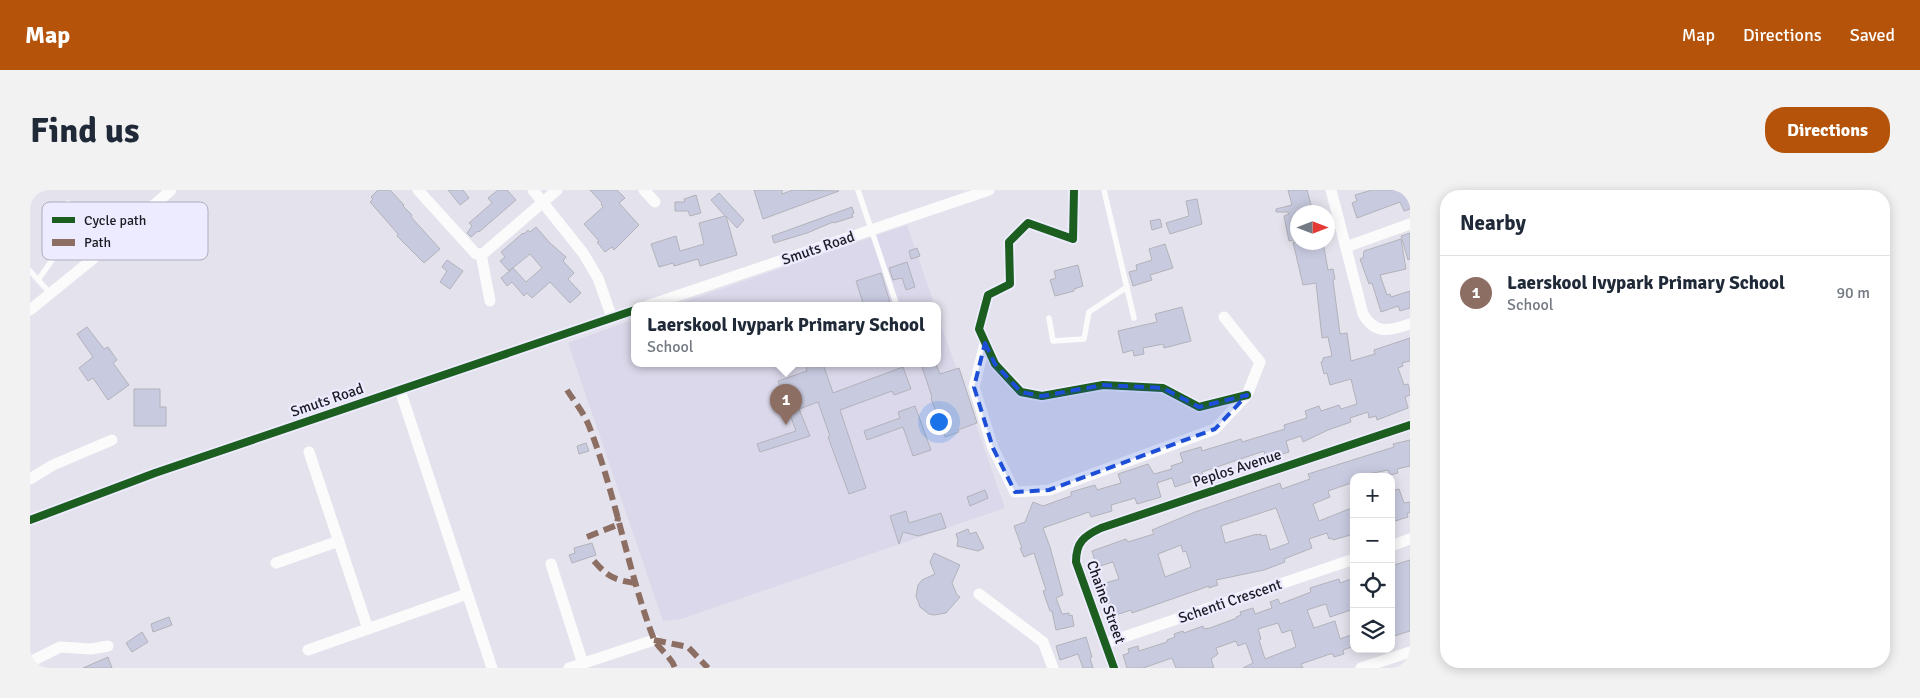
<!DOCTYPE html>
<html lang="en">
<head>
<meta charset="utf-8">
<style>
  :root { --surface:#fff; --page:#f2f2f3; --text:#1f2937; --muted:#747a83; --line:#e0e1e3; --accent:#b45309 }
  body { margin:0; font-family:Signika,sans-serif; background:var(--page); color:var(--text) }
  .controls { position:absolute; right:15px; bottom:15px; display:grid; overflow:hidden; border-radius:10px; box-shadow:0 2px 12px #0003 }
  .controls button { width:45px; height:45px; display:grid; place-items:center; padding:0; border:0; border-bottom:1px solid var(--line); background:var(--surface); color:var(--text); font:25px sans-serif }
  .compass { position:absolute; left:1260px; top:15px; width:45px; height:45px; border-radius:50%; background:var(--surface); box-shadow:0 2px 12px #0003; rotate:90deg }
  .you { position:absolute; left:908px; top:231px; width:18px; height:18px; margin:-12px; border:4px solid #fff; border-radius:50%; background:#1a73e8; box-shadow:0 0 0 8px #1a73e833 }
  .badge { display:grid; place-items:center; width:32px; height:32px; border-radius:50%; background:var(--accent); color:#fff; font-size:16px; font-weight:700 }
  .pin { position:absolute; translate:-50% -41px; filter:drop-shadow(0 1px 2px #0008) }
  .pin::after { content:''; position:absolute; top:26px; width:18px; height:15px; background:inherit; clip-path:polygon(0 0,100% 0,50% 100%) }
  .popup { position:absolute; left:601px; top:112px; width:310px; height:65px; box-sizing:border-box; display:grid; place-content:center; border-radius:10px; background:var(--surface); filter:drop-shadow(0 1px 4px #0005); font-size:16px; white-space:nowrap; color:var(--muted) }
  .popup b { font-size:19px; color:var(--text) }
  .popup::after { content:''; position:absolute; left:50%; top:100%; margin-left:-10px; border:10px solid transparent; border-top-color:var(--surface) }
  .list { margin:0; padding:0; list-style:none }
  h2 { display:flex; justify-content:space-between; align-items:center; height:65px; margin:0; padding:0 20px; font-size:21px }
  h2 small { font-size:16px; font-weight:400; color:var(--muted) }
  .list li { display:grid; grid-template-columns:32px 1fr auto; gap:15px; align-items:center; box-sizing:border-box; height:75px; padding:0 20px; border-top:1px solid var(--line) }
  .list b { display:block; font-size:19px; white-space:nowrap }
  .list p { margin:0; font-size:16px; white-space:nowrap; color:var(--muted) }
  .list em { font-size:16px; font-style:normal; color:var(--muted) }
  .icon { flex:none; width:28px; height:28px; fill:none; stroke:currentColor; stroke-width:2; stroke-linecap:round; stroke-linejoin:round }
  .map { position:relative; flex:none; width:1380px; height:478px; overflow:hidden; border-radius:20px }
  header { display:flex; align-items:center; gap:30px; box-sizing:border-box; height:70px; padding:0 25px; background:var(--accent); color:#fff }
  header strong { font-size:24px }
  nav { display:flex; gap:28px; margin-inline-start:auto; font-size:18px }
  .intro { display:flex; align-items:center; justify-content:space-between; box-sizing:border-box; height:120px; padding:0 30px }
  h1 { margin:0; font-size:35px }
  .button { padding:12px 22px; border-radius:20px; background:var(--accent); color:#fff; font-size:18px; font-weight:700 }
  main { display:flex; gap:30px; padding:0 30px }
  aside { flex:1; background:var(--surface); border-radius:20px; box-shadow:0 2px 12px #0003 }
  .map>svg:first-child { display:block }
</style>
</head>
<body>
<header>
<strong>Map</strong>
<nav><a>Map</a><a>Directions</a><a>Saved</a></nav>
</header>
<div class="intro"><h1>Find us</h1><a class="button">Directions</a></div>
<main>
<div class="map">
<svg width="1380" height="478" viewBox="0 0 1380 478">
  <rect width="100%" height="100%" fill="#e4e2ec"/>
  <g fill="#dbd8eb">
    <polygon points="877,35 905,116 642,116"/>
    <polygon points="907,123 975,318 651,429 633,431 538,153 605,129 605,174 907,174"/>
  </g>
  <g fill="#c8cbe0" stroke="#b2b2ba" fill-rule="evenodd">
    <polygon points="348,0 360,0 374,15 373,16 382,25 381,27 410,59 394,73 367,46 368,44 340,12 343,9 341,7"/>
    <polygon points="418,0 433,0 439,8 430,15"/>
    <polygon points="468,0 477,0 486,10 449,42 448,41 441,47 437,43 442,36 439,33 462,13 458,8"/>
    <polygon points="560,0 587,0 595,8 589,13 609,35 584,60 582,57 575,62 567,52 569,51 554,34 573,17 571,14 572,13"/>
    <polygon points="724,0 752,0 752,4 763,0 809,1 733,29"/>
    <polygon points="1258,0 1277,0 1283,22 1268,22 1268,49 1259,51 1254,26 1259,24 1258,22 1246,22 1246,19 1262,15"/>
    <polygon points="1342,0 1380,0 1380,19 1374,21 1370,12 1327,28 1322,13 1327,11 1325,5"/>
    <polygon points="689,3 714,30 707,38 696,26 707,65 670,76 668,69 644,76 643,73 629,77 621,54 646,46 650,61 674,54 669,33 695,26 681,10"/>
    <polygon points="666,5 671,23 660,26 658,21 645,21 645,12 655,12 654,9"/>
    <polygon points="1167,9 1172,34 1140,44 1136,33 1159,26 1156,11"/>
    <polygon points="822,17 824,23 822,24 823,27 804,33 803,32 777,43 744,53 742,46"/>
    <polygon points="1130,29 1132,37 1122,40 1120,31"/>
    <polygon points="506,37 520,53 536,67 533,71 544,83 538,89 551,103 540,113 520,92 502,108 497,103 494,106 482,92 477,96 471,88 483,78 496,92 512,78 500,64 479,81 470,71 475,67 471,62 493,43 494,44 498,40 500,42"/>
    <polygon points="1380,43 1380,69 1378,70 1371,46"/>
    <polygon points="1371,49 1376,79 1350,85 1357,105 1360,104 1361,107 1380,101 1380,118 1370,121 1368,116 1351,122 1342,93 1339,94 1330,69 1333,68 1334,61"/>
    <polygon points="1263,52 1293,52 1298,80 1303,79 1305,89 1303,90 1310,144 1317,143 1321,171 1345,164 1344,160 1380,148 1380,171 1372,173 1373,176 1368,178 1374,195 1378,194 1380,201 1380,205 1375,207 1378,218 1347,230 1346,226 1339,228 1338,222 1320,228 1321,232 1298,240 1273,252 1271,246 1256,251 1259,262 1236,269 1234,261 1172,282 1174,287 1145,297 1142,288 1127,293 1131,307 1107,314 1105,308 1081,315 1082,321 1061,327 1059,322 1013,338 1020,357 1033,405 1026,408 1032,424 1039,423 1039,426 1042,425 1044,436 1026,440 1022,421 1020,421 1013,401 1016,400 1004,363 994,367 990,358 992,358 984,336 995,332 1003,312 1013,316 1041,306 1041,302 1065,295 1067,300 1091,293 1088,284 1118,274 1124,284 1142,279 1141,276 1153,272 1150,263 1171,257 1172,261 1211,249 1212,252 1255,239 1254,235 1277,228 1275,221 1289,216 1291,221 1309,215 1311,219 1327,214 1321,189 1300,195 1297,183 1294,184 1291,172 1293,171 1293,168 1302,166 1298,147 1292,148 1286,93 1273,95"/>
    <polygon points="1135,54 1143,78 1120,85 1122,90 1103,96 1099,82 1107,80 1106,75 1122,70 1119,59"/>
    <polygon points="887,58 890,66 881,69 879,61"/>
    <polygon points="417,70 433,81 420,99 410,92 417,81 412,77"/>
    <polygon points="877,72 885,97 876,100 872,88 863,90 859,78"/>
    <polygon points="1048,75 1053,96 1044,99 1044,101 1025,106 1020,90 1026,88 1024,81"/>
    <polygon points="851,83 861,116 834,116 826,91"/>
    <polygon points="1152,117 1161,151 1134,158 1133,154 1113,158 1114,164 1104,166 1103,160 1093,163 1088,141 1127,132 1125,124"/>
    <polygon points="57,137 74,159 78,157 87,170 83,173 99,195 78,210 63,188 58,191 49,178 63,167 47,144"/>
    <polygon points="775,174 793,174 803,203 873,177 881,199 864,205 862,201 810,220 836,298 819,304 798,247 800,246 788,212 769,219 780,246 730,262 727,254 766,241 748,191 777,181"/>
    <polygon points="891,174 906,174 910,184 929,178 947,233 928,240 929,242 915,247 901,208 902,207"/>
    <polygon points="104,199 130,199 130,217 136,217 136,236 104,236"/>
    <polygon points="885,216 901,260 883,266 873,237 837,250 834,241 870,228 868,222"/>
    <path d="M1380 250V276L1367 279 1368 283 1360 285 1358 280 1324 287V292L1298 301 1300 307 1283 314 1289 331 1324 317V344L1303 350 1302 348 1299 349 1297 343 1279 349 1282 358 1254 369 1255 372 1234 380 1186 390 1188 395 1179 398V396L1102 423 1101 420 1083 426 1072 394 1089 389 1083 372 1067 377 1062 361 1096 349 1098 352 1124 344 1122 340 1165 322 1250 293 1252 299 1280 289 1278 284 1364 257 1363 254ZM1246 318 1259 353 1240 360 1236 345 1231 346V344L1227 345V344L1195 353 1191 336ZM1151 355 1153 362 1156 361 1161 377 1135 387 1128 364Z"/>
    <polygon points="556,253 559,261 549,264 547,256"/>
    <polygon points="1369,299 1374,313 1380,312 1380,323 1377,323 1378,327 1365,331 1361,317 1361,301"/>
    <polygon points="955,300 958,308 940,316 937,307"/>
    <polygon points="876,321 879,333 911,323 916,338 888,346 873,342 869,354 860,326"/>
    <polygon points="938,339 940,344 946,342 954,358 948,361 927,356 928,350 926,344"/>
    <polygon points="562,353 566,365 542,373 539,365 545,363 544,358"/>
    <polygon points="904,363 930,375 922,393 927,405 930,407 916,423 904,425 899,424 890,417 886,406 888,395 892,390 905,384 900,372"/>
    <polygon points="1380,370 1380,441 1361,447 1361,376"/>
    <path d="M1324 388V419L1300 427 1296 414 1277 420 1284 438 1305 431 1310 449 1324 444V456L1313 460 1314 464 1304 467 1303 464H1300L1271 474 1273 478H1213L1223 473 1216 453 1208 456 1206 451 1186 458 1188 464 1181 469 1184 478H1146L1142 468 1113 478H1097L1093 465 1099 463 1098 459 1108 456 1109 461 1137 452V450L1145 447 1144 444 1153 441 1154 443 1173 436 1174 439 1180 438 1207 428 1206 427 1211 425 1210 422 1223 418 1225 424 1242 418 1240 412 1248 409 1250 414 1281 402 1280 398 1309 389 1310 393ZM1248 433 1252 443 1261 440 1266 457 1235 469 1229 450 1231 449 1228 439Z"/>
    <polygon points="139,427 142,435 123,442 121,434"/>
    <polygon points="112,442 118,452 102,462 96,453"/>
    <polygon points="1056,447 1062,467 1060,468 1063,478 1053,478 1048,464 1030,470 1026,456"/>
    <polygon points="78,467 82,478 53,478"/>
  </g>
  <g fill="none" stroke-linecap="round" stroke-linejoin="round">
    <g stroke="#fbfbfc" stroke-width="5.5">
      <polyline points="828,0 867,116"/>
      <polyline points="1074,0 1104,128"/>
      <polyline points="0,81 20,103"/>
      <polyline points="8,90 44,39 45,29 38,13"/>
      <polyline points="1019,128 1023,151 1054,149 1059,122 1097,97"/>
    </g>
    <g stroke="#fbfbfc" stroke-width="11">
      <polyline points="388,0 446,64 451,64"/>
      <polyline points="503,0 553,63 568,88 582,128"/>
      <polyline points="614,0 625,12"/>
      <polyline points="1044,0 1043,49 998,33 979,52 980,94 958,105 949,139 965,174 991,202 1012,206 1073,195 1133,198 1169,217 1217,205"/>
      <path d="M1301 0 1333 124C1345 145 1360 141 1380 134"/>
      <polyline points="1316,57 1380,34"/>
      <polyline points="451,64 454,63 527,0"/>
      <polyline points="451,64 460,111"/>
      <polyline points="617,116 959,0"/>
      <polyline points="0,120 59,72 141,0"/>
      <polyline points="955,153 944,197 963,258 985,302 1019,300 1185,239 1217,205 1230,172 1194,127"/>
      <polyline points="370,200 462,478"/>
      <polyline points="279,262 338,439"/>
      <polyline points="0,289 23,275 82,250"/>
      <polyline points="0,330 125,283 605,120"/>
      <polyline points="1361,356 1380,349"/>
      <polyline points="246,373 309,351"/>
      <polyline points="521,374 553,474"/>
      <polyline points="949,404 1013,452 1023,478"/>
      <polyline points="1076,453 1324,369"/>
      <polyline points="278,460 437,404"/>
      <polyline points="0,472 30,457 61,459 78,456"/>
      <polyline points="539,478 624,450"/>
      <path d="M1084 478 1046 372C1046 352 1054 346 1071 338L1380 235"/>
      <polyline points="1331,478 1380,462"/>
    </g>
    <g stroke="#8d6e63" stroke-width="6" stroke-dasharray="12 6" stroke-linecap="butt">
      <path d="M537 200C544 211 554 223 559 236 586 305 597 378 623 447 628 459 641 466 645 478"/>
      <polyline points="557,347 587,335 588,327"/>
      <path d="M564 371C578 387 584 390 605 393"/>
      <polyline points="624,450 658,457 678,478"/>
    </g>
    <g stroke="#edebff" stroke-width="11">
      <g id="cycleway">
        <polyline points="1044,0 1043,49 998,33 979,52 980,94 958,105 949,139 965,174 991,202 1012,206 1073,195 1133,198 1169,217 1217,205"/>
        <polyline points="0,330 125,283 605,120"/>
        <path d="M1084 478 1046 372C1046 352 1054 346 1071 338L1380 235"/>
      </g>
    </g>
    <use href="#cycleway" stroke="#1b5e20" stroke-width="8"/>
  </g>
  <path fill="#1d4ed8" fill-opacity="0.2" stroke="#1d4ed8" stroke-width="4" stroke-dasharray="10 6" stroke-linejoin="round" d="M955 153 965 174 991 202 1012 206 1073 195 1133 198 1169 217 1217 205 1185 239 1019 300 985 302 963 258 944 197Z"/>
  <g text-anchor="middle" stroke-width="4.5" stroke-linejoin="round" paint-order="stroke">
    <g font-size="15" fill="#1c1b22" stroke="#edebff">
      <text transform="translate(788 58) rotate(-19)" y="5">Smuts Road</text>
      <text transform="translate(297 210) rotate(-19)" y="5">Smuts Road</text>
      <text transform="translate(1207 278) rotate(-18)" y="5">Peplos Avenue</text>
      <text transform="translate(1200 411) rotate(-19)" y="5">Schenti Crescent</text>
      <text transform="translate(1076 412) rotate(70)" y="5">Chaine Street</text>
    </g>
  </g>
  <rect x="12" y="12" width="166" height="58" rx="8" fill="#edebff" stroke="#aeadbd" stroke-width="1"/>
  <rect x="22" y="27" width="23" height="6" fill="#1b5e20"/>
  <rect x="22" y="49" width="23" height="7" fill="#8d6e63"/>
  <g font-size="14" fill="#1c1b22">
    <text x="54" y="35">Cycle path</text>
    <text x="54" y="57">Path</text>
  </g>
</svg>
<div class="controls">
<button>+</button>
<button>−</button>
<button><svg class="icon" aria-label="locate" viewBox="0 0 24 24"><circle cx="12" cy="12" r="6"/><path d="M12 2v4M12 18v4M2 12h4M18 12h4"/></svg></button>
<button><svg class="icon" aria-label="layers" viewBox="0 0 24 24"><path d="M12 4l9 5-9 5-9-5zM3 14l9 5 9-5"/></svg></button>
</div>
<svg class="compass" viewBox="-18 -18 36 36"><path d="M0-13l5 13h-10z" fill="#e53935"/><path d="M0 13l5-13h-10z" fill="#747a83"/></svg>
<div class="you"></div>
<div class="pin badge" style="left:756px;top:235px;background:#8d6e63">1</div>
<div class="popup"><b>Laerskool Ivypark Primary School</b>School</div>
</div>
<aside>
<h2>Nearby<small></small></h2>
<ul class="list">
<li><span class="badge" style="background:#8d6e63">1</span><div><b>Laerskool Ivypark Primary School</b><p>School</p></div><em>90 m</em></li>
</ul>
</aside>
</main>
</body>
</html>
